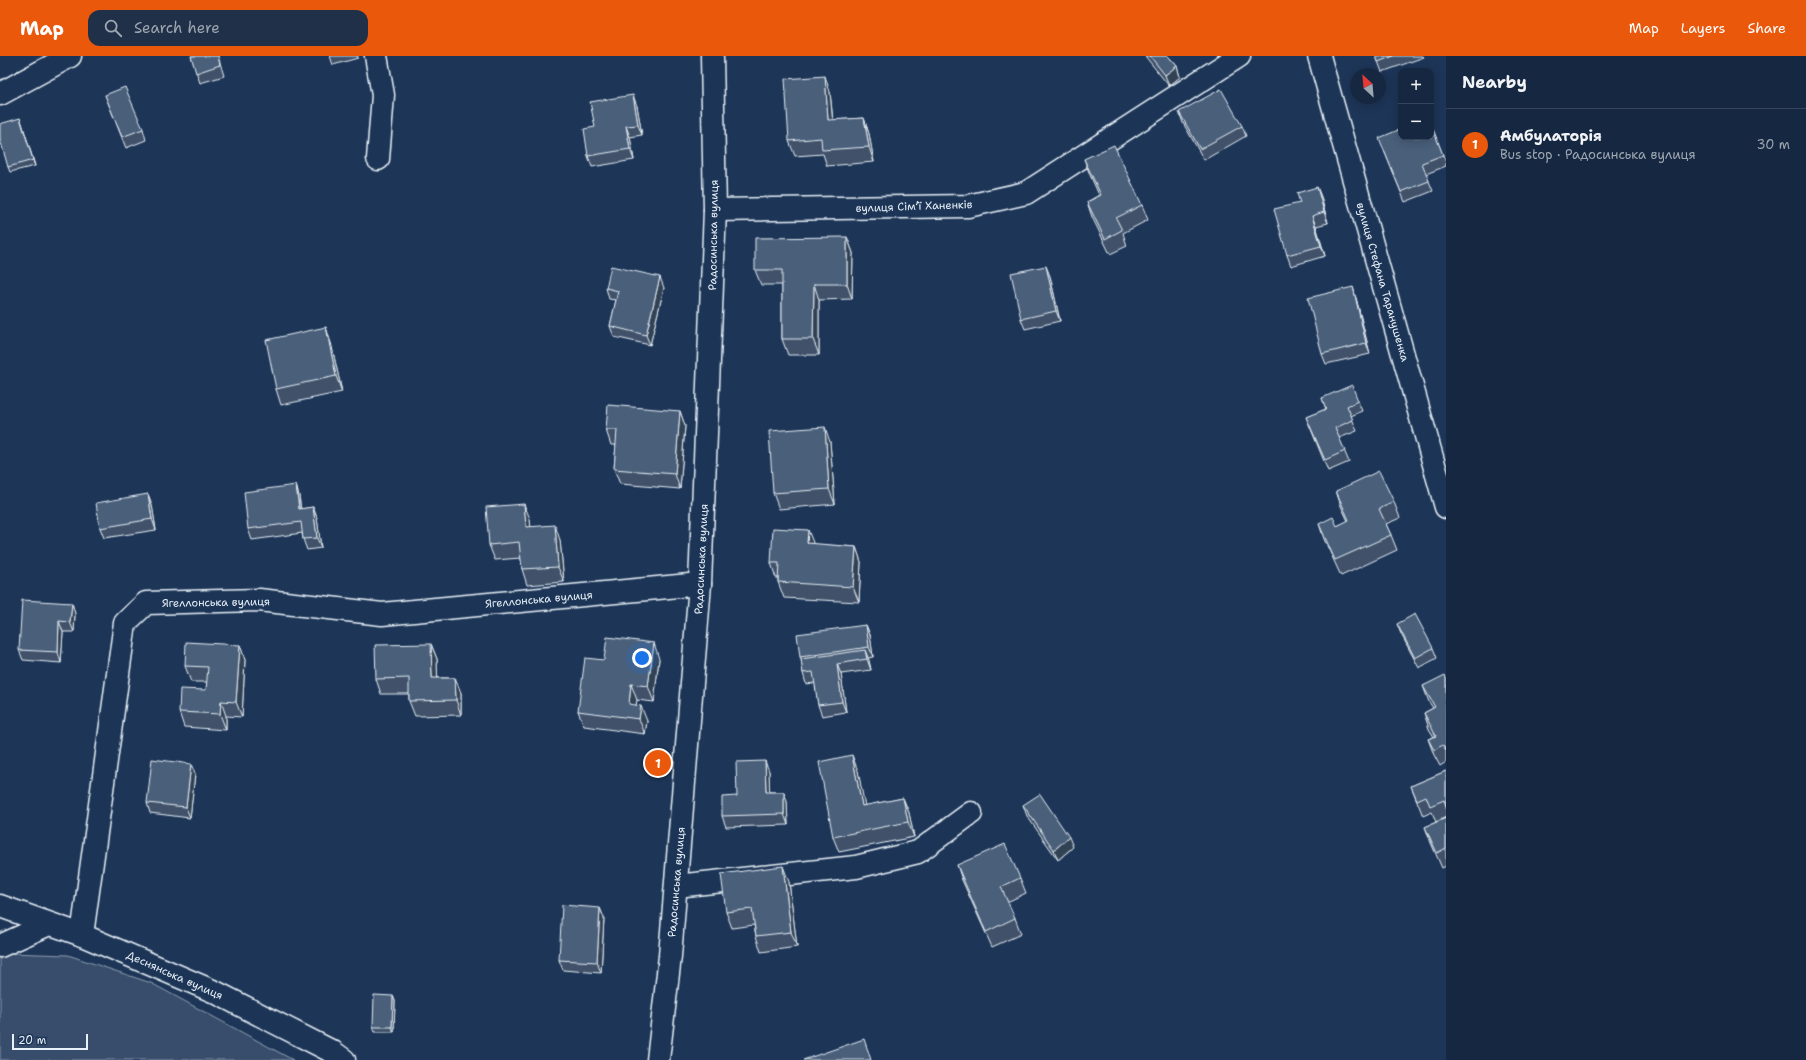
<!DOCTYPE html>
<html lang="en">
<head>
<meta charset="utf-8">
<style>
  :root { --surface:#162841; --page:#1f3048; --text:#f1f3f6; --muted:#9ea6b1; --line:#35445a; --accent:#ea580c }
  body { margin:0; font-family:"Shantell Sans",sans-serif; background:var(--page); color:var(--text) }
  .controls { position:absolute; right:12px; top:12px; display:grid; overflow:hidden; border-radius:8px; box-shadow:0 2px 10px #0003 }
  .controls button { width:36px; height:36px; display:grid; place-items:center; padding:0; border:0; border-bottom:1px solid var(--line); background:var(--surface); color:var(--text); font:20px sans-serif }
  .compass { position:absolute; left:1350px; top:12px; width:36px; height:36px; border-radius:50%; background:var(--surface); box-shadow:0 2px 10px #0003; rotate:334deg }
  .scale { position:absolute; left:12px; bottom:10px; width:76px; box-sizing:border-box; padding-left:4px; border:2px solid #e8f1f8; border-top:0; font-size:11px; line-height:14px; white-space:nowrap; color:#e8f1f8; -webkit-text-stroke:3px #1d3557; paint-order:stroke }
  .you { position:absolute; left:642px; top:602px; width:14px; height:14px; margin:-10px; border:3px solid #fff; border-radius:50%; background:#1a73e8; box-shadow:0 0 0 6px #1a73e833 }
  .badge { display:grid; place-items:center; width:26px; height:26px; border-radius:50%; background:var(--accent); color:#fff; font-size:13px; font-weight:700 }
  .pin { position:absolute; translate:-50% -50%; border:2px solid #fff; box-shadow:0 1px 4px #0006 }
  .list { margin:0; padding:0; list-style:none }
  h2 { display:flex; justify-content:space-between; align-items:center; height:52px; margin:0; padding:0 16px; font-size:17px }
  h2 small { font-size:13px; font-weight:400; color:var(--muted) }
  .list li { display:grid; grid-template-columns:26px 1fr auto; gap:12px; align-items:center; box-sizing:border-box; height:72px; padding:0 16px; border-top:1px solid var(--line) }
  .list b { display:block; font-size:15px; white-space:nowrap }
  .list p { margin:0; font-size:13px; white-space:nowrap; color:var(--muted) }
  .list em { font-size:13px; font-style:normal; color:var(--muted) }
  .icon { flex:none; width:22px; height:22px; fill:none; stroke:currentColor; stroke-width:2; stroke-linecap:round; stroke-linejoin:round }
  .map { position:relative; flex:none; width:1446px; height:1004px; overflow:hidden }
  header { display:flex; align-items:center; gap:24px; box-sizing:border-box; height:56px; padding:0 20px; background:var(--accent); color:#fff }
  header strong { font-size:19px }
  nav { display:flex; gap:22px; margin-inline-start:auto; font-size:14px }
  .search { width:280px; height:36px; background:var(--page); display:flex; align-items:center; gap:10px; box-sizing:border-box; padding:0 14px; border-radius:12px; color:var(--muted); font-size:15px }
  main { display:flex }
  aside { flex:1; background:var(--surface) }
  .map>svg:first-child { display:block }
</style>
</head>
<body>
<header>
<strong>Map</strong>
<div class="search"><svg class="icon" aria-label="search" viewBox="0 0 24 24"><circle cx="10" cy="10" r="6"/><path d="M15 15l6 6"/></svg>Search here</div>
<nav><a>Map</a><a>Layers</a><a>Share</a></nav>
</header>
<main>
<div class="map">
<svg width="1446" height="1004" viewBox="0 0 1446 1004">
  <rect width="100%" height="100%" fill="#1d3557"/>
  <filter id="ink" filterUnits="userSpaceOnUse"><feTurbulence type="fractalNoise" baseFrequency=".025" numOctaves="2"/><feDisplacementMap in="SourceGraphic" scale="8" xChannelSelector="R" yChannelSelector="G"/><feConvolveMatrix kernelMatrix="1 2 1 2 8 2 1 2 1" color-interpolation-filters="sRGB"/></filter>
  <g filter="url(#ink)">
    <polygon fill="#374d6c" stroke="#909fb2" points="8,897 68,899 151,927 293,1004 0,1004 0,900"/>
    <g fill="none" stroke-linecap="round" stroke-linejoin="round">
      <g stroke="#e8f1f8" stroke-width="25">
        <g id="minor">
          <polyline points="376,0 383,39 378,103"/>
          <polyline points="1319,0 1446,451"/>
          <polyline points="0,38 70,0"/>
          <polyline points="715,154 968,150 1026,137 1239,0"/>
          <polyline points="676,830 856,811 918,796 971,757"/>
          <polyline points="0,850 82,879 215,936 333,996 344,1004"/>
          <polyline points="82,879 125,567 146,547 259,544 382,558 700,528"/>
          <polyline points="0,890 49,868"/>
          <polyline points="658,1004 670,900 700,528 715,154 712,0"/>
        </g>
      </g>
      <use href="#minor" stroke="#1d3557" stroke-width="22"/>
    </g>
    <g fill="#3f5169" stroke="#e8f1f8">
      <polygon points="191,0 218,0 224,20 200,27"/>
      <polygon points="330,0 358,0 358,2 333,9"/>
      <polygon points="1145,0 1168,0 1177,10 1180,21 1169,30"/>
      <polygon points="1376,0 1423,0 1424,1 1382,16"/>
      <polygon points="830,36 833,64 864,62 869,78 874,106 827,110 823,98 795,100 789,85"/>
      <polygon points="105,39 143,73 146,84 126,92"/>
      <polygon points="637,50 642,79 630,81 634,104 592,111 588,100 595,71"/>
      <polygon points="1179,56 1242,70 1246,80 1204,104 1183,67"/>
      <polygon points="20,62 35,110 10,116 8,111"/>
      <polygon points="1431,68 1446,107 1446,110 1426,118 1433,135 1405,146 1383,92"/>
      <polygon points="1084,103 1142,149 1148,164 1123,177 1127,190 1110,198 1092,161 1087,146 1099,139 1090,119"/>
      <polygon points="1317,131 1321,141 1328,167 1316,170 1325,200 1291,210 1287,199 1300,147"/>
      <polygon points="847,181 853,197 852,243 819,244 819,299 788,299 782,283 782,229 761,229 755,214"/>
      <polygon points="1050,220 1060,265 1025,273 1021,263"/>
      <polygon points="606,232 664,232 650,289 614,281 610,270 616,244 609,243"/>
      <polygon points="1356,242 1370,298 1326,308 1322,298"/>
      <polygon points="331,287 342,336 281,349 276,333"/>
      <polygon points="1322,342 1358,345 1362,355 1351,360 1357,375 1339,382 1349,406 1328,415 1306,361 1326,353"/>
      <polygon points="680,355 685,370 680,433 620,428 614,413 616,389 611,389 606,374"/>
      <polygon points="830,386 835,448 779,453 773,437"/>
      <polygon points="296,429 299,440 301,453 313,451 317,462 321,492 307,494 303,483 302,477 252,484 248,473"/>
      <polygon points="1336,435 1394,446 1400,462 1386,468 1391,479 1397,494 1341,520 1324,483 1319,468 1337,470 1348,465 1341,450"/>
      <polygon points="148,438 152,449 156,474 104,482 100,472"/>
      <polygon points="530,463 530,471 560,484 564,526 527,529 522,513 521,502 495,504 489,489"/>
      <polygon points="813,488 856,491 861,506 859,546 784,542 778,526 778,522 776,522 771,507"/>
      <polygon points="72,547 75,558 74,576 63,576 61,607 23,604 19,594"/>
      <polygon points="1397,568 1433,592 1437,602 1419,612 1401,578"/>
      <polygon points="866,569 870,579 873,601 868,602 871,614 841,618 846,656 822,660 818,649 815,627 806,628 803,617 801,603 800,601"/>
      <polygon points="431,588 437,603 437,622 455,622 461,637 461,659 415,660 409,645 409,638 381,638 376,623"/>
      <polygon points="240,589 245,604 242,661 226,660 226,674 184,671 179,656 206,634 207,626 191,626 185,610"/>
      <polygon points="659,603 654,646 637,644 636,649 647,665 645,678 584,670 578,655 604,604"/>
      <polygon points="1446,622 1446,706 1440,710 1434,699 1428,683 1434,681 1429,673 1424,657 1433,652 1429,646 1423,630"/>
      <polygon points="769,715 769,736 784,736 787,746 788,769 726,771 722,760 737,740"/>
      <polygon points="858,715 864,750 903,742 909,757 914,781 839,796 833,781"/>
      <polygon points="1446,715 1446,761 1436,766 1432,756 1423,760 1411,730"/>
      <polygon points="195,718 190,762 150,757 147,747"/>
      <polygon points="1023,749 1073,791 1058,804 1027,760"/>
      <polygon points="1446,762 1446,810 1442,812 1431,787 1425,771"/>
      <polygon points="957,809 1020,822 1026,837 1007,846 1015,862 1021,878 992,891 962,824"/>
      <polygon points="789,826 797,891 761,896 756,880 754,869 732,872 726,856"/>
      <polygon points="600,852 604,862 601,917 563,914 559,904"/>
      <polygon points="393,940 395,945 394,976 375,976 373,971"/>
    </g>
    <g fill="#334255" stroke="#e8f1f8">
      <polygon points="1177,10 1180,21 1169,30 1165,19"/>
      <polygon points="825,20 830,36 834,79 828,64"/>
      <polygon points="633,39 637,50 642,79 638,69"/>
      <polygon points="20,62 22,67 35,110 33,104"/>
      <polygon points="864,62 869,78 874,106 869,91"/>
      <polygon points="626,70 630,81 634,104 630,93"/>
      <polygon points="1317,131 1321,141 1328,167 1324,156"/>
      <polygon points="1312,160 1316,170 1325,200 1321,190"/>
      <polygon points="847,181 853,197 852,243 847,228"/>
      <polygon points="1046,210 1050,220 1060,265 1056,255"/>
      <polygon points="660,221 664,232 650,289 646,279"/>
      <polygon points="814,228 819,244 819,299 813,283"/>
      <polygon points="1353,231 1356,242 1370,298 1366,287"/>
      <polygon points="326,271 331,287 342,336 336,320"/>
      <polygon points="680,355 685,370 680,433 675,418"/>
      <polygon points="825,371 830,386 835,448 829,433"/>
      <polygon points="296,429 299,440 302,464 299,453"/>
      <polygon points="148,438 152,449 156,474 152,463"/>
      <polygon points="524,448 530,463 532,486 526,471"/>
      <polygon points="313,451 317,462 321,492 317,482"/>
      <polygon points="555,469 560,484 564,526 558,511"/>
      <polygon points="808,474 814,489 807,487"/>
      <polygon points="856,491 861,506 859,546 853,531"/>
      <polygon points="72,547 75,558 74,576 70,566"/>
      <polygon points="59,565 63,576 61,607 58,596"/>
      <polygon points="866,569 870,579 873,601 869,591"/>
      <polygon points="654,587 659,603 654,646 648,630"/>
      <polygon points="431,588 437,603 438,638 432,622"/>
      <polygon points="240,589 245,604 242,661 236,646"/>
      <polygon points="865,594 869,604 871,614 867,603"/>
      <polygon points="837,608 841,618 846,656 842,646"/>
      <polygon points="455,622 461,637 461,659 456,644"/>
      <polygon points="631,628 637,644 634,662 629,648"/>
      <polygon points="221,645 226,660 226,674 220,658"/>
      <polygon points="641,650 647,665 645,678 639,663"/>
      <polygon points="852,699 858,715 868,766 862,750"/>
      <polygon points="765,705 769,715 770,747 766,736"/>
      <polygon points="191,708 195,718 190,762 186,751"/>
      <polygon points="784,736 787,746 788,769 784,758"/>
      <polygon points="903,742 909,757 914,781 908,766"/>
      <polygon points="1069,781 1073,791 1058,804 1054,794"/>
      <polygon points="783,810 789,826 797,891 791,876"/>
      <polygon points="600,852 604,862 601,917 597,906"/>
      <polygon points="393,940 395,945 394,976 392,971"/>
    </g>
    <g fill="#495e7a" stroke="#e8f1f8">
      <polygon points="191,0 218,0 220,9 196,17"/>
      <polygon points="1150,0 1168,0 1177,10 1165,19"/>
      <polygon points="1376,0 1394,0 1378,6"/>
      <polygon points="825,20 828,64 864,62 869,91 822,94 821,82 789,85 785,23"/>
      <polygon points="125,31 143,73 122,81 105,39"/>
      <polygon points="1221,33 1242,70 1200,93 1179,56"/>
      <polygon points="633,39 638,69 626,70 630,93 588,100 584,73 595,71 590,46"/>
      <polygon points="20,62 33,104 8,111 0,83 0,68"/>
      <polygon points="1431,68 1443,99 1422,107 1429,125 1401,136 1379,82 1401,73 1401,81 1431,81"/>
      <polygon points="1114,89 1142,149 1116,162 1122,174 1105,183 1087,146 1101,139 1084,103"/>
      <polygon points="1317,131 1324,156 1312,160 1321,190 1287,199 1274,153 1300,147 1297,137"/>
      <polygon points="847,181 847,228 814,228 813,283 782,283 782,214 755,214 755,182"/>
      <polygon points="611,210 660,221 646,279 610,270 618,235 606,232"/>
      <polygon points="1046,210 1056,255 1021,263 1011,217"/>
      <polygon points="1353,231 1366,287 1322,298 1308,242"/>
      <polygon points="326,271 336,320 276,333 266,284"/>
      <polygon points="1352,329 1358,345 1347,350 1353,364 1335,372 1345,395 1325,404 1306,361 1326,353 1322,342"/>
      <polygon points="608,349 680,355 675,418 614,413 617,374 606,374"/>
      <polygon points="825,371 829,433 773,437 769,375"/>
      <polygon points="1379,415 1394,446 1379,453 1391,479 1335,504 1319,468 1333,461 1337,470 1349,464 1336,435"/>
      <polygon points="296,429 299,453 313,451 317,482 303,483 301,466 248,473 244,436"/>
      <polygon points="148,438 152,463 100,472 96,447"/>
      <polygon points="524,448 526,471 555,469 558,511 522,513 519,486 489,489 486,451"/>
      <polygon points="773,472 808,474 807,487 856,491 853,531 778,526 779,507 771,507"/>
      <polygon points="22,544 72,547 70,566 59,565 58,596 19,594"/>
      <polygon points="1415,558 1433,592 1415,602 1397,568"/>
      <polygon points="866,569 869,591 800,601 797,578"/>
      <polygon points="607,581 654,587 648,630 631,628 629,648 641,650 639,663 578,655 585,602 604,604"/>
      <polygon points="186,586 240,589 236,646 221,645 220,658 179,656 180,633 206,634 208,611 185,610"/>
      <polygon points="431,588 432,622 455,622 456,644 409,645 409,622 376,623 375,589"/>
      <polygon points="865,594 867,603 837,608 842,646 818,649 813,616 803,617 801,603"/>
      <polygon points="1445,619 1446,622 1446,695 1443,689 1434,694 1428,683 1436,680 1424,657 1435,651 1423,630"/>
      <polygon points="852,699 862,750 903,742 908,766 833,781 819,706"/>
      <polygon points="152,703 191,708 186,751 147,747"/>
      <polygon points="765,705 766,736 784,736 784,758 722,760 722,741 737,740 736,706"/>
      <polygon points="1446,715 1446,750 1444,744 1430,750 1426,740 1417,744 1411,730"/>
      <polygon points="1040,738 1069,781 1054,794 1023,749"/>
      <polygon points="1446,762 1446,792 1437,797 1425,771"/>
      <polygon points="1005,788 1020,822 1001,831 1015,862 986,876 957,809"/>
      <polygon points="783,810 791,876 756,880 752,853 726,856 721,818"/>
      <polygon points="562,849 600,852 597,906 559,904"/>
      <polygon points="374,939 393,940 392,971 373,971"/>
      <polygon points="864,983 871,1004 803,1004"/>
    </g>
  </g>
  <g text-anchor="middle" stroke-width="4" stroke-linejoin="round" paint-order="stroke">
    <g font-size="11" fill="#e8f1f8" stroke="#1d3557">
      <text transform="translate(914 150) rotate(-2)" y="4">вулиця Сімʼї Ханенків</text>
      <text transform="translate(713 179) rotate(-89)" y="4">Радосинська вулиця</text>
      <text transform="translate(1383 226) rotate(74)" y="4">вулиця Стефана Таранушенка</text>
      <text transform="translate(701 503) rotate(-87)" y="4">Радосинська вулиця</text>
      <text transform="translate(539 543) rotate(-5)" y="4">Ягеллонська вулиця</text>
      <text transform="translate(216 546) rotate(-1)" y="4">Ягеллонська вулиця</text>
      <text transform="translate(676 826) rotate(-85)" y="4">Радосинська вулиця</text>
      <text transform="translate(175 919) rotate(24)" y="4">Деснянська вулиця</text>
    </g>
  </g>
</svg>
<div class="controls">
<button>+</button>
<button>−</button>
</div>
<svg class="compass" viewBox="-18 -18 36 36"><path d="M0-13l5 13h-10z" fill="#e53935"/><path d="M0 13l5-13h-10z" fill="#9ea6b1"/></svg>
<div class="scale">20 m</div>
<div class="you"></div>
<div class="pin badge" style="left:658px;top:707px">1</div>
</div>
<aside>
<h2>Nearby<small></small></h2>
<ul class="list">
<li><span class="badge">1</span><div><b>Амбулаторія</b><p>Bus stop · Радосинська вулиця</p></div><em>30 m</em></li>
</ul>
</aside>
</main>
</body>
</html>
